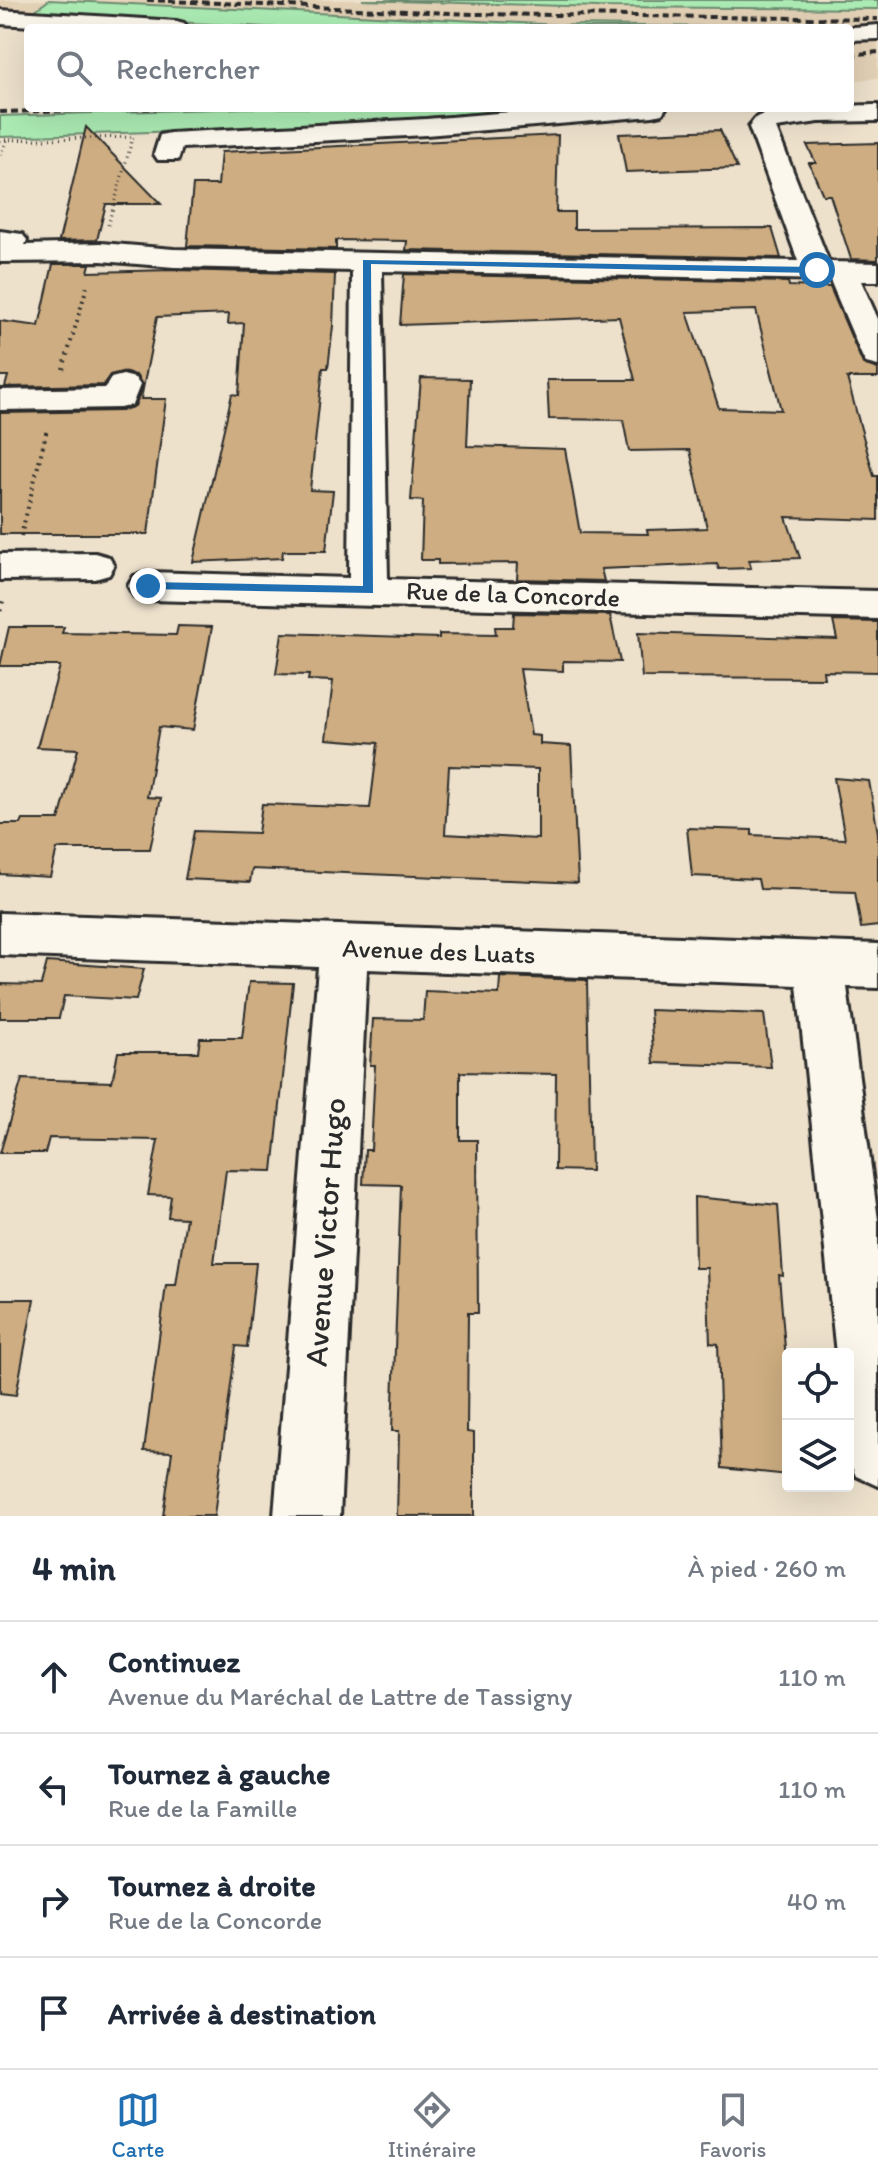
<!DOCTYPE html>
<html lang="fr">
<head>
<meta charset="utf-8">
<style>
  :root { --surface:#fff; --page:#f6f6f7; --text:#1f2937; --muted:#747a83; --line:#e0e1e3; --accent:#1f6fb2 }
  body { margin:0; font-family:Itim,sans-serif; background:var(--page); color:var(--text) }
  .controls { position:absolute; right:24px; bottom:24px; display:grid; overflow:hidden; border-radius:8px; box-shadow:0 8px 32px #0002 }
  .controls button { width:72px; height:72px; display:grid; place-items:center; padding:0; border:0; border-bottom:2px solid var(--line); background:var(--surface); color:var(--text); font:40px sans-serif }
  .stop { position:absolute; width:24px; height:24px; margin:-18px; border:6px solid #1f6fb2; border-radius:50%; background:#fff }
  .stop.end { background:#1f6fb2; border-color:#fff; box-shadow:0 2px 8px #0008 }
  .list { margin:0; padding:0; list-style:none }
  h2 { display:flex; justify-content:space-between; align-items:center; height:104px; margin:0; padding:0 32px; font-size:34px }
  h2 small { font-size:26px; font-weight:400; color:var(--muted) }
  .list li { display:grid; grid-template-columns:52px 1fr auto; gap:24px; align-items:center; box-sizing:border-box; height:112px; padding:0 32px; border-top:2px solid var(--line) }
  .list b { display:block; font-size:30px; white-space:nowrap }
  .list p { margin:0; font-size:26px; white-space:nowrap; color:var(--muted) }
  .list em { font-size:26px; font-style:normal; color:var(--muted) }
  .icon { flex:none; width:44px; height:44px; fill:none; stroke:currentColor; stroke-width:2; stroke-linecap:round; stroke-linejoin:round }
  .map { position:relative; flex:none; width:878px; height:1516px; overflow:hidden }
  .search { position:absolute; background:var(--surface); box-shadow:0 8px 32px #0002; left:24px; right:24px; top:24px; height:88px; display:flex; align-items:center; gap:20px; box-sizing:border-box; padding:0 28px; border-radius:8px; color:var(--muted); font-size:30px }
  .sheet { height:552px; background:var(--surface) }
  nav { display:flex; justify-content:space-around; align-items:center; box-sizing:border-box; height:112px; border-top:2px solid var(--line); background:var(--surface); font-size:22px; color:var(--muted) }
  nav a { display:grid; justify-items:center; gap:4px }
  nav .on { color:var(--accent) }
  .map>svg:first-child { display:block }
</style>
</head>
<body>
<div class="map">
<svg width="878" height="1516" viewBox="0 0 878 1516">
  <rect width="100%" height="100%" fill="#ede1cc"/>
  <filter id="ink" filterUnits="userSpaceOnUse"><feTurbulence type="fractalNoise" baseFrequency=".0125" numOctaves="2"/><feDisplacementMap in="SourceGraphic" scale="16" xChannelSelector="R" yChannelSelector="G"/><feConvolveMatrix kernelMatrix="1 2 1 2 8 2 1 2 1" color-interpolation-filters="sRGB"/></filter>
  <g filter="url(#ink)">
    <polygon fill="#e3d1b6" points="0,0 878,0 878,78 850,81 850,28 136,28 7,21 0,25"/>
    <g fill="#abebb3" stroke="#6b8b6f" stroke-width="2">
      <polygon points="49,0 562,25 818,28 283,28 30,14"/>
      <polygon points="362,0 878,0 878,9 598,7"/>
      <polygon points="244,108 536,108 307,127 0,137 0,116"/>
    </g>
    <g fill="#cdad81" stroke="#2b2b2b" stroke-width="2" fill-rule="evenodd">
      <polygon points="86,127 161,204 106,204 97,240 59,241"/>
      <polygon points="720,130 737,168 626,172 619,134"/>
      <polygon points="558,135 556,212 574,212 574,229 772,228 781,258 406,250 407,241 336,240 336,249 187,246 193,185 218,185 221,152"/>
      <polygon points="878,143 878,260 851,259 830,195 823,195 809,163 816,163 807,145"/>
      <polygon points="53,264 90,264 88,272 174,270 335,274 333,326 328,368 323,368 310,490 333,491 326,551 283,551 282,558 193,562 232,394 239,395 244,323 228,324 229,314 157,317 141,399 166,399 148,534 0,534 0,413 121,411 135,406 143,386 136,375 122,372 110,375 103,385 5,387 8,376 0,376 0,321 39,326"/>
      <path d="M404 274 788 282 789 286 830 287 863 364 878 369V378H847L874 476H878V520L786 517 800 558 749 560 751 568 719 569 717 564 601 569 604 581 517 579 518 563 438 564V560H421L423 501 411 500 421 378 470 379 467 446 565 449 580 533 648 534 647 530 707 528 690 450 629 451 623 420 549 419 547 380H635L619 317 400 325ZM756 310 781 410 719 408 687 312Z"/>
      <path d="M514 613 610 615 620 662 563 661V671L520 669 531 735 540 736V744L571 746 578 883 252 869 250 882 185 879 194 831 258 833 262 804 370 808 378 743 326 739 333 681 308 680 309 675 276 674 282 633 439 638V634L496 635 495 627H513ZM449 766 538 769V839L445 834Z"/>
      <polygon points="833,621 878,622 878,672 823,671 824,678 642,677 638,633 837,639"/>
      <polygon points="178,626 212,627 193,730 159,727 147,797 161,798 150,849 57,849 50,877 0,874 0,824 21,824 23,820 59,820 78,749 37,747 60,666 0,666 9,627 64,627 62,633 176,635"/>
      <polygon points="834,778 869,781 878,833 878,926 861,928 855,892 760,889 758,879 692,876 687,828 752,830 752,835 845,839"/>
      <polygon points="47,962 144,969 136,1000 64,996 59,1018 0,1018 0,984 41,985"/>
      <polygon points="500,977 587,980 591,1171 555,1170 556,1074 460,1072 460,1140 477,1140 478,1313 468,1313 467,1432 474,1433 474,1516 397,1516 399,1431 392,1431 401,1185 363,1184 365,1150 371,1150 375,1065 370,1065 373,1019 423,1020 425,991 499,994"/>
      <polygon points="249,982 293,983 273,1171 226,1170 214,1263 256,1263 247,1347 236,1346 214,1516 163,1516 172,1452 144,1451 166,1285 176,1285 186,1218 168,1217 171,1196 148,1195 158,1140 49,1138 45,1153 0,1153 22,1079 112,1082 118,1052 198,1052 200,1038 242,1038"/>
      <polygon points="650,1010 764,1014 771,1067 654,1063"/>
      <polygon points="694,1197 778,1205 783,1276 779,1275 788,1385 788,1475 722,1468 718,1344 710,1343 707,1268 695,1268"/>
      <polygon points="0,1299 34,1299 16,1395 0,1393"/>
    </g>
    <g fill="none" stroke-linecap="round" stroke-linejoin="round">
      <g stroke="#2b2b2b" stroke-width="6">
        <g id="minor">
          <polygon points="0,10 176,21 184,23 188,28 63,28 0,24"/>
          <polygon points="878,25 878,39 850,40 850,28 842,28"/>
          <path d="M878 105V121L819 122 776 128 829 262 878 263V281H861L878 319V366L866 363 862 356 830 280 382 271 388 579 878 591V619L148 600 134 596 128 586 134 576 148 572 349 578 352 271 174 267 101 261 0 262V231L22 234 27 240 25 245 101 243 174 249 798 261 749 127C750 126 755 117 757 117 770 108 860 105 878 105Z"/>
          <polygon points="559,108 666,108 662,114 653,116 426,135 182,148 178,160 158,160 154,154 160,135 170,133 426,119"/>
          <polygon points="123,375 135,378 140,385 132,405 120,408 0,410 0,390 105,388 111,378"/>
          <polygon points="95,553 109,557 114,566 109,575 95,579 0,580 0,554"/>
          <polygon points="0,913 878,944 878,988 847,987 878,1220 878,1486 856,1476 848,1458 848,1354 836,1354 797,985 367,969 340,1516 274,1516 318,967 0,955"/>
        </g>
      </g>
      <g stroke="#2b2b2b" stroke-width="3" stroke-dasharray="1 4" stroke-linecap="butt">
        <polyline points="0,140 133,137"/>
        <polyline points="0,155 7,140"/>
        <polyline points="108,225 133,137"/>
      </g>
      <g stroke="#2b2b2b" stroke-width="4" stroke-dasharray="2 5" stroke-linecap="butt">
        <polyline points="63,369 88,283"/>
        <polyline points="21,536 47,429"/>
      </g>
      <polyline stroke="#2b2b2b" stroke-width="5" stroke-dasharray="2 6" stroke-linecap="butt" points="0,611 3,599"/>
      <use href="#minor" fill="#fbf7ec" fill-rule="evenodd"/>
      <g stroke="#2b2b2b" stroke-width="4" stroke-dasharray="7 4" stroke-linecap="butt">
        <polyline points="147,0 474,14 878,19"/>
        <polyline points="850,55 878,52"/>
        <polyline points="0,112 168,108"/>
      </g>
    </g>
  </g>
  <polygon fill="#1f6fb2" points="363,260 817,267 822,270 817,273 371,264 373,593 144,589 144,583 148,582 363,586"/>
  <g text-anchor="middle" stroke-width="8" stroke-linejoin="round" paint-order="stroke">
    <g font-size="26" fill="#2b2b2b" stroke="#fbf7ec">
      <text transform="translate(513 594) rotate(2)" y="9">Rue de la Concorde</text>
      <text transform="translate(439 951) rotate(2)" y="9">Avenue des Luats</text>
    </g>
    <g font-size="32" fill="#2b2b2b" stroke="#fbf7ec">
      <text transform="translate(325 1232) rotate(-86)" y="11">Avenue Victor Hugo</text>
    </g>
  </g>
</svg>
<div class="controls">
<button><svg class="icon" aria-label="locate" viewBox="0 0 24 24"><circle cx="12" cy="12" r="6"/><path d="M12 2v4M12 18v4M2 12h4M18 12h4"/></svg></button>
<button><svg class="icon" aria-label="layers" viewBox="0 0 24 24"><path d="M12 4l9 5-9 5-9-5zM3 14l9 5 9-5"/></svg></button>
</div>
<div class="stop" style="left:817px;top:270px"></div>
<div class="stop end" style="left:148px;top:586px"></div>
<div class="search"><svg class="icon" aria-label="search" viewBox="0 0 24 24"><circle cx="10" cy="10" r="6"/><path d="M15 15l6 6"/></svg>Rechercher</div>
</div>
<section class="sheet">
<h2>4 min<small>À pied · 260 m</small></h2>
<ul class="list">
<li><svg class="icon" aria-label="ahead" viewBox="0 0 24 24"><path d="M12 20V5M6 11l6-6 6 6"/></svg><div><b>Continuez</b><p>Avenue du Maréchal de Lattre de Tassigny</p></div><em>110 m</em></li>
<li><svg class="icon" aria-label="left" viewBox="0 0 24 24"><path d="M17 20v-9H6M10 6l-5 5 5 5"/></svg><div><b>Tournez à gauche</b><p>Rue de la Famille</p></div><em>110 m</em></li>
<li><svg class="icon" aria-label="right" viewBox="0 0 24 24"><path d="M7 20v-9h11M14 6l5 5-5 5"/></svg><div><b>Tournez à droite</b><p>Rue de la Concorde</p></div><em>40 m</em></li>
<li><svg class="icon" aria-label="arrive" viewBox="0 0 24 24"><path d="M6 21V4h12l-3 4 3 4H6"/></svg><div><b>Arrivée à destination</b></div></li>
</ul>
</section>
<nav>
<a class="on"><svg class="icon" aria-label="map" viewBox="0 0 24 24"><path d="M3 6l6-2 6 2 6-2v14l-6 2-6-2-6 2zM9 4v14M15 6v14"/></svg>Carte</a>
<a><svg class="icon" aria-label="directions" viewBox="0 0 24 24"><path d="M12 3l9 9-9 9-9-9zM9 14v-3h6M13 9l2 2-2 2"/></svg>Itinéraire</a>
<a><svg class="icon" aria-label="saved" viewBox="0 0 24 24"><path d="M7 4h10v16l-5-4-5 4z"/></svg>Favoris</a>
</nav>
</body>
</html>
